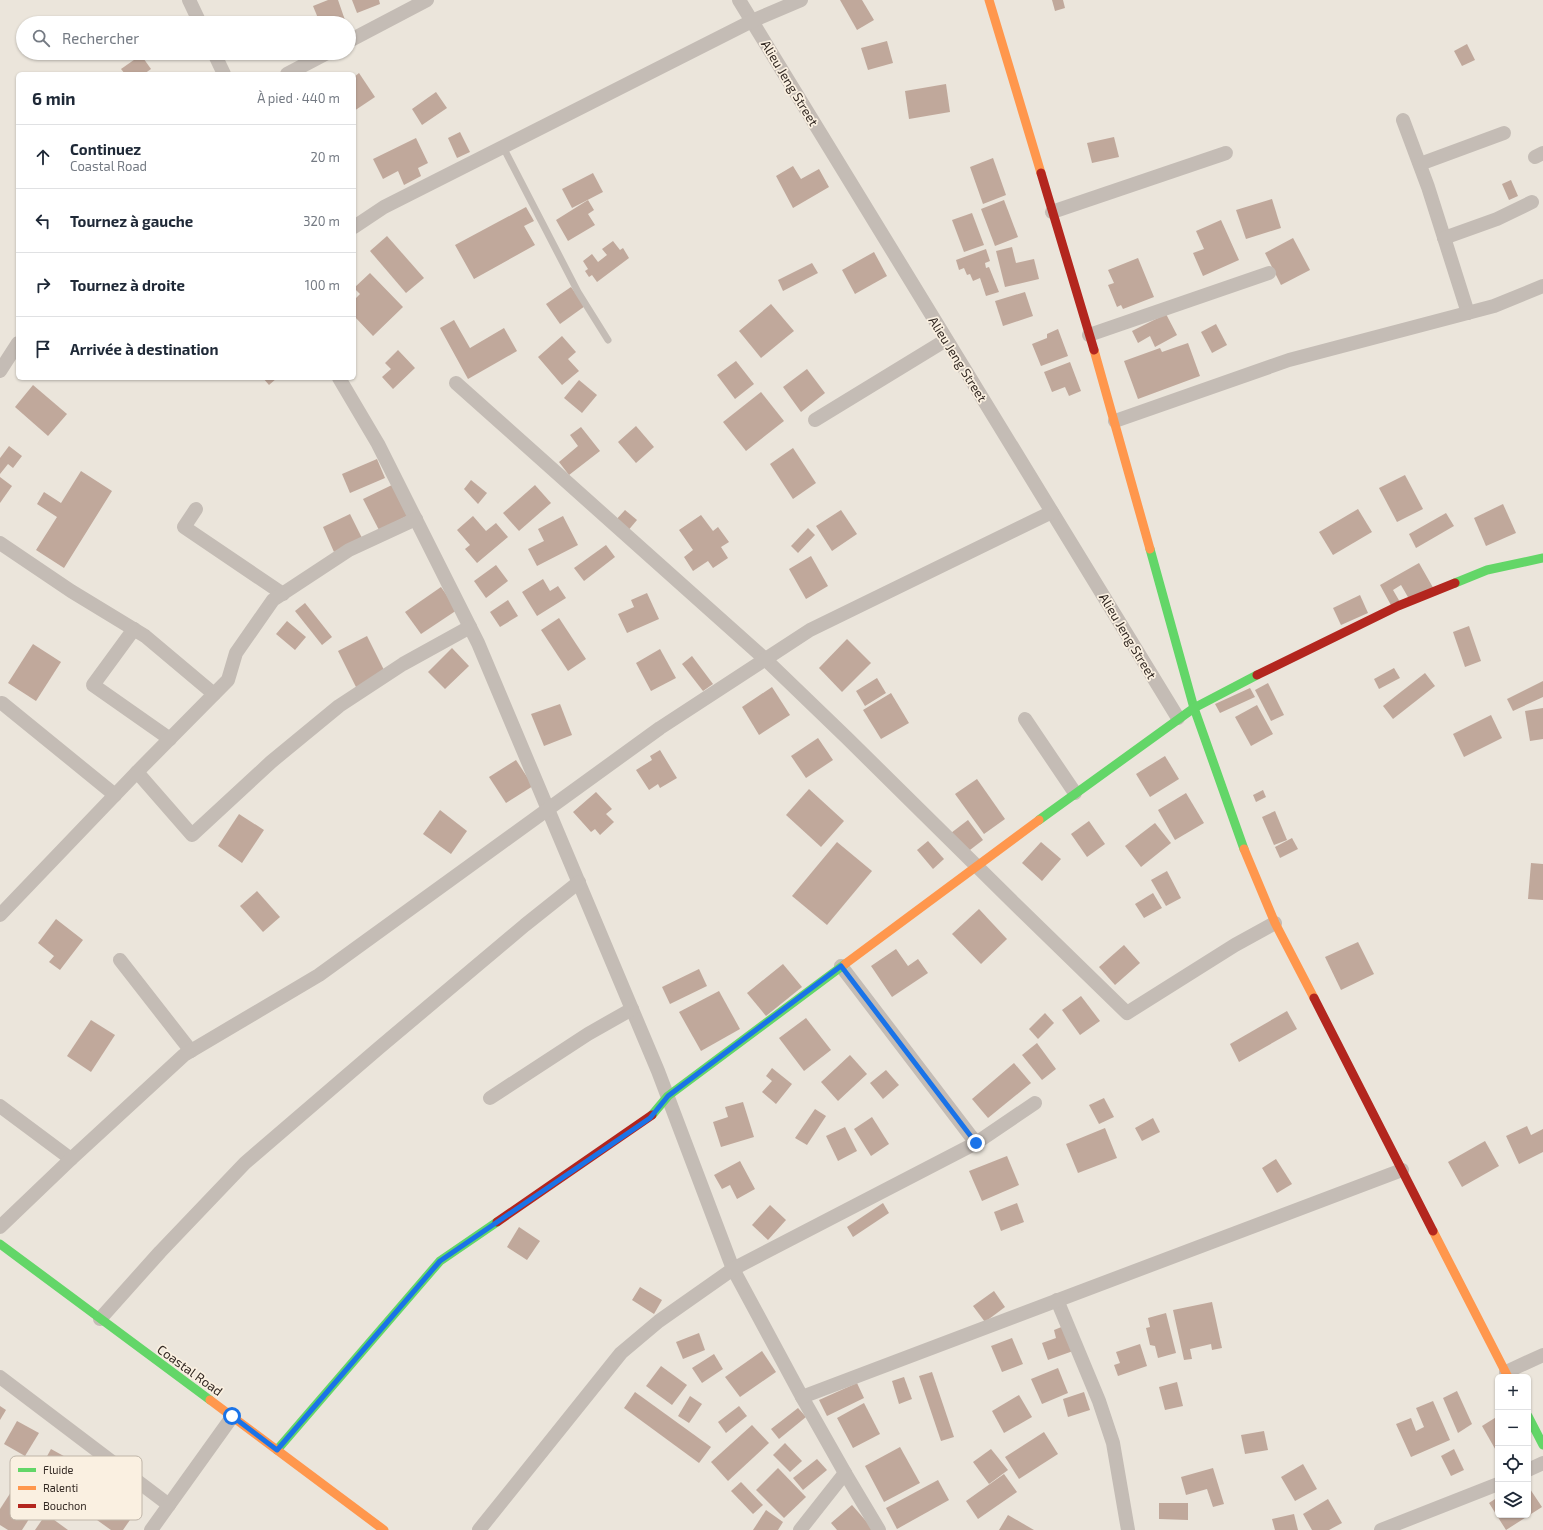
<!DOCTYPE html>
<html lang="fr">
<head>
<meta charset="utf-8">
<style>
  :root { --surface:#fff; --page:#f2f2f3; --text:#1f2937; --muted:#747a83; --line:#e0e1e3 }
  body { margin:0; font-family:"Exo 2",sans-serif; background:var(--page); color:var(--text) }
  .controls { position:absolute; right:12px; bottom:12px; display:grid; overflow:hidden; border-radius:6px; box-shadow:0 1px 3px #0004 }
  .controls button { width:36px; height:36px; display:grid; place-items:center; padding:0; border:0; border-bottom:1px solid var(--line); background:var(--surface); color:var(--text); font:20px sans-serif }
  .stop { position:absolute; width:12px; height:12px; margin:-9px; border:3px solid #1a73e8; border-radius:50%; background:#fff }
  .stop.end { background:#1a73e8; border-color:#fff; box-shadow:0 1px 4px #0008 }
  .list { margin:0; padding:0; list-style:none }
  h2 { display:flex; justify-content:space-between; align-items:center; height:52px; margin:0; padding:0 16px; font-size:17px }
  h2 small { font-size:13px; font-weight:400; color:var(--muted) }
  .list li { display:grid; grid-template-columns:26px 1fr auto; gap:12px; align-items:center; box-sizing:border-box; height:64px; padding:0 16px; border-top:1px solid var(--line) }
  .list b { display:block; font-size:15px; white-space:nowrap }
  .list p { margin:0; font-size:13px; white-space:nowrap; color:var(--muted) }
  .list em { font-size:13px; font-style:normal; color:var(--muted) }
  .icon { flex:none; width:22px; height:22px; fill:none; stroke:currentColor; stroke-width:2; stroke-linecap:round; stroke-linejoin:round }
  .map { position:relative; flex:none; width:1543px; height:1530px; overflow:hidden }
  .search { position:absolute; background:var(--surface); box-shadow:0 1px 3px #0004; left:16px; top:16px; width:340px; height:44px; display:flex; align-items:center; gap:10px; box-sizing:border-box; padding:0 14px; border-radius:22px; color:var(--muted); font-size:15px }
  .panel { position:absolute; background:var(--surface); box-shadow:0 1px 3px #0004; left:16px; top:72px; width:340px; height:308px; border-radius:6px }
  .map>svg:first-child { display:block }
</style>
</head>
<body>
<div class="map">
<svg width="1543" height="1530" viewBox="0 0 1543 1530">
  <rect width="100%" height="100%" fill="#ebe5db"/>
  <g fill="#c0a89b">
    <polygon points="328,0 338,0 346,23 320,23 313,6"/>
    <polygon points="352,0 379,0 380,4 357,13"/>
    <polygon points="840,0 862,0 874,20 857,30"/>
    <polygon points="1052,0 1063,0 1065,8 1055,11"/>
    <polygon points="887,41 893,63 868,70 861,48"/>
    <polygon points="1467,44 1475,60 1462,66 1454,51"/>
    <polygon points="141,55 151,69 144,74 125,74 121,69"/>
    <polygon points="359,73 375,97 354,111 354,77"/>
    <polygon points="946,84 950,112 909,119 905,91"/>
    <polygon points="436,92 447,108 422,125 412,109"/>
    <polygon points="460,132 470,152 457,158 448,138"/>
    <polygon points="1114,137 1119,157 1092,163 1087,143"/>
    <polygon points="416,138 428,163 418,168 421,176 404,185 398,171 383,179 373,159"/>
    <polygon points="993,158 1006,195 983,204 970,167"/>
    <polygon points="793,166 801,179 819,169 829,187 793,208 776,176"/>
    <polygon points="593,173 603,192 572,208 562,189"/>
    <polygon points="1511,180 1518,196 1509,200 1502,184"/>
    <polygon points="1272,199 1281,228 1246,239 1236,210"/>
    <polygon points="588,200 594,210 588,214 595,225 568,241 556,220"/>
    <polygon points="1004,200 1018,237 995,246 981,209"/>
    <polygon points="526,207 534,221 524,226 535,245 474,279 455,245"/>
    <polygon points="972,213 984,245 964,252 952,220"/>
    <polygon points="1221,220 1239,260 1203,276 1193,253 1204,249 1196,231"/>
    <polygon points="387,236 424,278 406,293 370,251"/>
    <polygon points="1293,238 1310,270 1281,285 1265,253"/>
    <polygon points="613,241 620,250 623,248 629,258 597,282 592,275 589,277 585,271 588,269 583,261 592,254 598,262 607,255 602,249"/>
    <polygon points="1012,247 1016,263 1034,259 1039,279 1005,287 996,251"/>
    <polygon points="986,249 990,261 985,263 986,268 989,267 999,292 986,296 980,278 973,281 970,274 967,275 964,268 959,270 956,260"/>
    <polygon points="874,252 887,276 855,294 842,270"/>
    <polygon points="1138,258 1154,297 1123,309 1121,305 1117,307 1108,285 1114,283 1108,270"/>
    <polygon points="812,263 818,273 783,291 778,280"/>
    <polygon points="370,273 403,307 373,336 354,316 354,300 360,294 354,288"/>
    <polygon points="571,287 585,306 560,324 546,304"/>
    <polygon points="1025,292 1033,316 1003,326 995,301"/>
    <polygon points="771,304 794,331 761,358 739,331"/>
    <polygon points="1166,314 1177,335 1155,347 1150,336 1138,343 1132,331"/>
    <polygon points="454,320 470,348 504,328 517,351 468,379 440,328"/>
    <polygon points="1216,324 1227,345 1212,353 1201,332"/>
    <polygon points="1058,329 1068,356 1041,366 1032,344 1047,338 1047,334"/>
    <polygon points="562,336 576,352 568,359 579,371 562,385 538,357"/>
    <polygon points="1188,343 1200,376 1138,399 1124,361 1160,348 1162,352"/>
    <polygon points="398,350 415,368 393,389 382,377 391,369 385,363"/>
    <polygon points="736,361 754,384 735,399 717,375"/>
    <polygon points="1070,362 1081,391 1069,396 1065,387 1052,392 1044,372"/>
    <polygon points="807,369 825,393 801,412 783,387"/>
    <polygon points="263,378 277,378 269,385"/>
    <polygon points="579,380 597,395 582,413 564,398"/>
    <polygon points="33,385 67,414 48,436 15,407"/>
    <polygon points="761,392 784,421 746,451 723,422"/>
    <polygon points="636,426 654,447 636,463 618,442"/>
    <polygon points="581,427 600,451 569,475 559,462 578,446 570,435"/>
    <polygon points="9,446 22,456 13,468 8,464 0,474 0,458"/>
    <polygon points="793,448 816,483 793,499 770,464"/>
    <polygon points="377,459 385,478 350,493 342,474"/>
    <polygon points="81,471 112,491 64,568 36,550 57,517 37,504 44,492 61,503"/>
    <polygon points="1405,475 1423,509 1397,522 1379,488"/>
    <polygon points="0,477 12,486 0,503"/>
    <polygon points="471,480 487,493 478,504 464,489"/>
    <polygon points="394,484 409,515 379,530 363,499"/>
    <polygon points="535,485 551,503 519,531 503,513"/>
    <polygon points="1503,504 1516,533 1486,546 1474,518"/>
    <polygon points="1358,509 1372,532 1333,555 1319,532"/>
    <polygon points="625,510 637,520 626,533 614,522"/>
    <polygon points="841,510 857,534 832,551 816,526"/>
    <polygon points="1446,513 1454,526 1416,548 1409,534"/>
    <polygon points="350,514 362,538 334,552 323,527"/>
    <polygon points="701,515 713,531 718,527 729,542 721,547 728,558 713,568 708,561 693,571 684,557 693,550 679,530"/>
    <polygon points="473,516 486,531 496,523 508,537 477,563 465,549 470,545 457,530"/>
    <polygon points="563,516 578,545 537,566 528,549 544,541 538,529"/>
    <polygon points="808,528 815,535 798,553 791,546"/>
    <polygon points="606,545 615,557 584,581 574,568"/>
    <polygon points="811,556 828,586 806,599 789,569"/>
    <polygon points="1419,563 1435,591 1412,604 1401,585 1393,590 1400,602 1392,607 1380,585"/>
    <polygon points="496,565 508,581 486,598 474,581"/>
    <polygon points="543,579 550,591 558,586 566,598 537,616 522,592"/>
    <polygon points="441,587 457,610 421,634 405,612"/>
    <polygon points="647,593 659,619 627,633 618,614 634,607 631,600"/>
    <polygon points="1360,595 1368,613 1341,625 1333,608"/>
    <polygon points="508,600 518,616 500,627 490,612"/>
    <polygon points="305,603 332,637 322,645 295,611"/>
    <polygon points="559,618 586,659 568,671 541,630"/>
    <polygon points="287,621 306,637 295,650 276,634"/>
    <polygon points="1469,626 1481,661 1465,667 1453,632"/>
    <polygon points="367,636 386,674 357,689 338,651"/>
    <polygon points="847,639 871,663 842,692 819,668"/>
    <polygon points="33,644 61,662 36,701 8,683"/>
    <polygon points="452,648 469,666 445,689 428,672"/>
    <polygon points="660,649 676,678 651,691 636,663"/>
    <polygon points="692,656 713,684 703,691 682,664"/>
    <polygon points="1394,668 1400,678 1379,689 1374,679"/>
    <polygon points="1425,673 1435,686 1393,719 1383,706"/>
    <polygon points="877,678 886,693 865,706 856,691"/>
    <polygon points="1543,681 1543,697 1513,711 1507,699"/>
    <polygon points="1268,683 1284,715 1271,721 1255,690"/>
    <polygon points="772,687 790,715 759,735 742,707"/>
    <polygon points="1250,688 1255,697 1220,713 1215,704"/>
    <polygon points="891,693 909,723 881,739 863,710"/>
    <polygon points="560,704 572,735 544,746 531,714"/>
    <polygon points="1257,705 1273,734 1251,746 1235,717"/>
    <polygon points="1543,708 1543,739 1530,741 1525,711"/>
    <polygon points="1491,715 1502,738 1464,757 1453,734"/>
    <polygon points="818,738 833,760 806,778 791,756"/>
    <polygon points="660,750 677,778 660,788 658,784 649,790 636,770 652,760 650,756"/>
    <polygon points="1165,756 1179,779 1150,797 1136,774"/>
    <polygon points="516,760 533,786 506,803 489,777"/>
    <polygon points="977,779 1005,819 984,834 955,794"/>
    <polygon points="809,789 844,821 821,847 786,815"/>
    <polygon points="1263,790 1266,797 1256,802 1253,795"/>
    <polygon points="596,792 612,809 606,814 614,822 600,835 595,829 591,832 573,812"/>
    <polygon points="1186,793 1204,823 1175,840 1158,810"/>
    <polygon points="440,810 467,831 451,854 423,834"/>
    <polygon points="1275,811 1287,840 1274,845 1262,817"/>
    <polygon points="239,814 264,830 242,863 218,846"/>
    <polygon points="968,820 983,840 966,853 951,833"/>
    <polygon points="1089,821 1105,844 1087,857 1071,834"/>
    <polygon points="1155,823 1171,843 1141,867 1125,846"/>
    <polygon points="1292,838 1298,849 1280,858 1275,847"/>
    <polygon points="928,841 944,859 933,869 917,850"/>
    <polygon points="837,842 872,871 827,925 792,896"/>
    <polygon points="1041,842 1061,859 1042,881 1022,863"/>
    <polygon points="1531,863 1543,864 1543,900 1528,899"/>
    <polygon points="1167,871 1181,898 1166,906 1151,880"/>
    <polygon points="257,891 280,917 263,932 240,906"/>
    <polygon points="1153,893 1162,908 1144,918 1135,904"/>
    <polygon points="979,909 1007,939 981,964 952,934"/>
    <polygon points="56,919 83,940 60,970 49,962 54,956 38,943"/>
    <polygon points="1358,942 1374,974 1341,990 1325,957"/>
    <polygon points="1124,945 1140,963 1115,985 1099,967"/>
    <polygon points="896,949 908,966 918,959 928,973 892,997 871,966"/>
    <polygon points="783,964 802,987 766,1016 747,993"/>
    <polygon points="699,969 707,986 670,1004 662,987"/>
    <polygon points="719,991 740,1029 701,1051 679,1012"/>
    <polygon points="1081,996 1100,1021 1080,1035 1062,1010"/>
    <polygon points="1287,1011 1297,1029 1239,1062 1230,1044"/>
    <polygon points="1045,1013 1054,1023 1038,1039 1029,1029"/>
    <polygon points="806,1018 831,1050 804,1071 779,1038"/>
    <polygon points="91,1020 115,1035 91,1072 67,1056"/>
    <polygon points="1037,1043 1056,1069 1042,1080 1022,1055"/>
    <polygon points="850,1055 867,1074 838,1101 821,1082"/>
    <polygon points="1014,1063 1031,1083 988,1118 972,1099"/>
    <polygon points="772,1068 792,1084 776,1104 762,1092 772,1081 766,1076"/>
    <polygon points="886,1070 899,1085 883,1099 870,1083"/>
    <polygon points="1104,1098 1114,1117 1099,1124 1089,1105"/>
    <polygon points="743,1102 754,1137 721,1147 713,1122 728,1117 725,1107"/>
    <polygon points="815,1109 826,1116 807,1145 795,1138"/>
    <polygon points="872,1117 889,1144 871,1156 854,1129"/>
    <polygon points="1153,1118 1160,1132 1142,1141 1135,1128"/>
    <polygon points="1527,1126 1531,1135 1543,1129 1543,1152 1519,1164 1506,1136"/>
    <polygon points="845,1127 857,1151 838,1161 826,1136"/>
    <polygon points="1105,1128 1117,1158 1078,1173 1066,1144"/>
    <polygon points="1485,1141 1499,1166 1462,1187 1448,1162"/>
    <polygon points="1007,1156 1019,1185 982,1201 969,1171"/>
    <polygon points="1276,1159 1292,1184 1277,1193 1262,1168"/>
    <polygon points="740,1161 755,1189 737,1199 730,1185 722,1189 714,1175"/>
    <polygon points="883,1203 889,1213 853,1237 847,1227"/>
    <polygon points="1017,1203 1024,1222 1001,1231 994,1212"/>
    <polygon points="770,1205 786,1220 768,1240 752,1225"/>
    <polygon points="519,1227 540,1241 527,1260 507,1247"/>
    <polygon points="640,1287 662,1300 654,1314 632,1300"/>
    <polygon points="994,1291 1005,1307 985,1322 973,1306"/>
    <polygon points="1212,1302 1222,1348 1212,1350 1211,1344 1190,1349 1192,1359 1184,1360 1173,1310"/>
    <polygon points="1166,1313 1176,1353 1158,1358 1155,1346 1150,1345 1146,1328 1150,1327 1148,1318"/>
    <polygon points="1064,1326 1073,1351 1048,1360 1042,1343 1056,1338 1054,1330"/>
    <polygon points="699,1333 705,1350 683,1359 676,1342"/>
    <polygon points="1012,1338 1023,1364 1002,1372 991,1346"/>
    <polygon points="1140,1344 1147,1366 1118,1376 1114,1365 1120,1363 1116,1352"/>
    <polygon points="762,1351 776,1372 740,1397 725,1377"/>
    <polygon points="714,1354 723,1369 702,1383 692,1368"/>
    <polygon points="661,1366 687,1385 672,1405 646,1386"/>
    <polygon points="1058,1368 1068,1393 1042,1404 1031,1379"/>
    <polygon points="932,1372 954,1437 941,1441 919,1376"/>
    <polygon points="904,1377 912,1399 899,1404 892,1381"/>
    <polygon points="1177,1382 1183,1406 1165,1410 1159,1387"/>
    <polygon points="857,1383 864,1398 827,1416 819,1400"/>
    <polygon points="1457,1391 1472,1424 1458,1433 1443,1398"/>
    <polygon points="635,1392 711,1447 699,1463 624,1408"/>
    <polygon points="1084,1392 1090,1410 1068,1417 1063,1399"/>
    <polygon points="1019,1395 1032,1417 1004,1433 992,1411"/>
    <polygon points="690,1396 702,1404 689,1423 678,1416"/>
    <polygon points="1433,1401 1450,1440 1411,1457 1396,1424 1411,1418 1416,1431 1424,1427 1416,1408"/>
    <polygon points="864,1403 880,1434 853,1448 837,1418"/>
    <polygon points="0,1406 6,1410 0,1420"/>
    <polygon points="739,1406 747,1416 726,1433 718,1422"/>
    <polygon points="798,1408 806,1417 779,1439 771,1429"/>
    <polygon points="1498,1416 1498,1454 1482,1426"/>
    <polygon points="17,1421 39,1433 25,1456 4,1444"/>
    <polygon points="752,1425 769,1443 728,1481 711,1462"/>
    <polygon points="1264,1431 1268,1450 1245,1454 1241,1435"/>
    <polygon points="1044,1432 1058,1454 1019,1479 1005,1457"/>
    <polygon points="785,1443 802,1461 790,1472 773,1455"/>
    <polygon points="900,1447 920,1483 884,1502 865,1466"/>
    <polygon points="51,1449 71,1460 54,1491 34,1480"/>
    <polygon points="991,1449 1008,1470 989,1484 973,1462"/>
    <polygon points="1454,1449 1464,1470 1451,1476 1441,1456"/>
    <polygon points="817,1459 827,1470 803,1490 793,1478"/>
    <polygon points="1303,1464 1317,1489 1295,1501 1281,1477"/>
    <polygon points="778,1468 806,1497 784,1518 756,1490"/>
    <polygon points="1213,1468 1224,1504 1213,1507 1207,1489 1186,1495 1181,1477"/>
    <polygon points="1004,1474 1017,1492 978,1519 966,1501"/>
    <polygon points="938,1480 949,1500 897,1529 886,1508"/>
    <polygon points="741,1482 763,1505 753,1514 731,1491"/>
    <polygon points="1528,1486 1542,1507 1506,1530 1489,1503 1498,1497 1498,1515 1528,1515"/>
    <polygon points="119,1488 141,1504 123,1530 111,1530 97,1520"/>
    <polygon points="13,1489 38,1505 22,1530 8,1530 0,1525 0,1509"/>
    <polygon points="1328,1499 1342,1523 1329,1530 1312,1530 1303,1514"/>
    <polygon points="1159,1503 1188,1503 1188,1520 1159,1519"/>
    <polygon points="852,1505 873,1529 872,1530 837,1530 831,1523"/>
    <polygon points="766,1510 783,1522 778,1530 753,1530"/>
    <polygon points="46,1514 68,1530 35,1530"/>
    <polygon points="1294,1514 1298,1530 1275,1530 1272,1519"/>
    <polygon points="1008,1515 1034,1530 999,1530"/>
  </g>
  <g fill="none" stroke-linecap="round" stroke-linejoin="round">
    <polyline stroke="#c4bcb5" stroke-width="7" points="503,147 578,292 608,340"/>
    <g stroke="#c4bcb5" stroke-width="14">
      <polyline points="189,0 200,23"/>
      <polyline points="739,0 1178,718"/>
      <polyline points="349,41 427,0"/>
      <polyline points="214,53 224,74"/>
      <polyline points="287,74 327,53"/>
      <polyline points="1403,120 1428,187 1468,313"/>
      <polyline points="1535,157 1543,153"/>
      <polyline points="1420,164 1504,133"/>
      <polyline points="1052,212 1226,153"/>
      <polyline points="354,227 384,207 752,21 801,0"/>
      <polyline points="1444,238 1497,219 1532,202"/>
      <polyline points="1089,335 1269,273"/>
      <polyline points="0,371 18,343"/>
      <polyline points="339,378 378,444 478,643 658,1071 733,1269 802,1397 845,1473 879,1530"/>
      <polyline points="456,383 765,659 847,738 1014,903 1127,1013 1235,945 1275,923"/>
      <polyline points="815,420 946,340"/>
      <polyline points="1115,421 1289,360 1494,306 1543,286"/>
      <polyline points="196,509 184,527 283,594"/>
      <polyline points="0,543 71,591 145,636 214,694"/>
      <polyline points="134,629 93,685 170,739"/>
      <polyline points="2,703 115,795"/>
      <polyline points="1025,719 1075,793"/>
      <polyline points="137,772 192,835 271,762 339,706 403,664 470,627"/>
      <polyline points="0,915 137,772 228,680 236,653 273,600 349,550 416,519"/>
      <polyline points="120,960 191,1051"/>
      <polyline points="841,966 976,1143"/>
      <polyline points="490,1098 588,1034 632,1009"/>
      <polyline points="0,1106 71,1159"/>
      <polyline points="0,1227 71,1159 184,1055 319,975 660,728 810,630 1052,512"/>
      <polyline points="1057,1300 1099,1401 1113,1443 1128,1530"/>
      <polyline points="100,1319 160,1252 245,1163 380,1047 525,925 579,882"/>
      <polyline points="1506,1372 1543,1355"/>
      <polyline points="0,1377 169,1505"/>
      <polyline points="802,1397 1402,1170"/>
      <polyline points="1528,1470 1543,1463"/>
      <polyline points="151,1530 232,1417"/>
      <polyline points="479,1530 621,1353 659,1321 733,1269 976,1143 1035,1103"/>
      <polyline points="800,1530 845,1473"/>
      <polyline points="1381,1530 1498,1484"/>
    </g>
    <g stroke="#63d668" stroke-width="9">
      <polyline points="1150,549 1194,708 1244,849"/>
      <polyline points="1455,583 1487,570 1543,558"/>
      <polyline points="1039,820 1194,708 1257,675"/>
      <polyline points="652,1115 668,1096 845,964"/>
      <polyline points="0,1244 210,1400"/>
      <polyline points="1528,1416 1543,1445"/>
      <polyline points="277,1450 440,1261 497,1222"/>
    </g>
    <g stroke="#ff974d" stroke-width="9">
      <polyline points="989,0 1041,173"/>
      <polyline points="1094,350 1150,549"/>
      <polyline points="1244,849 1275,923 1314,998"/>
      <polyline points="845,964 1039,820"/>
      <polyline points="1433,1231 1508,1377"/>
      <polyline points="210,1400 384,1530"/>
    </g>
    <g stroke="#b3261e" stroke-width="9">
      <polyline points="1041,173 1094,350"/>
      <polyline points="1257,675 1398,606 1455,583"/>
      <polyline points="1314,998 1433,1231"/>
      <polyline points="497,1222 652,1115"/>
    </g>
  </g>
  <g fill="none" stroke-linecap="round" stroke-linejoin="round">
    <polyline stroke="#1a73e8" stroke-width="5" points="232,1416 277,1450 440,1261 650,1118 668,1096 841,966 976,1143"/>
  </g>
  <g text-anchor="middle" stroke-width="3.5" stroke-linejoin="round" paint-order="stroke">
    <g font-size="13" fill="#342a24" stroke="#faf0e1">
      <text transform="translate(790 83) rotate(59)" y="5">Alieu Jeng Street</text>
      <text transform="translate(958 359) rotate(58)" y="5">Alieu Jeng Street</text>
      <text transform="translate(1128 636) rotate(59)" y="5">Alieu Jeng Street</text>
      <text transform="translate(190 1370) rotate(36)" y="5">Coastal Road</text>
    </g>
  </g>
  <rect x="10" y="1456" width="132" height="64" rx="6" fill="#faf0e1" stroke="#bfb5a8" stroke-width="1"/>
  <rect x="18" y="1468" width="18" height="4" fill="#63d668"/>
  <rect x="18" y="1486" width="18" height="4" fill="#ff974d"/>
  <rect x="18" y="1504" width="18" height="4" fill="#b3261e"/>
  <g font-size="11" fill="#342a24">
    <text x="43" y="1474">Fluide</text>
    <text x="43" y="1492">Ralenti</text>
    <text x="43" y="1510">Bouchon</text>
  </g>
</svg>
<div class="controls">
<button>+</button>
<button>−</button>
<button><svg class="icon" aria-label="locate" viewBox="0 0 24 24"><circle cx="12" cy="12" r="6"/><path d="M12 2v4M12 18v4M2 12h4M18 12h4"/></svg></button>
<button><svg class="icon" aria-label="layers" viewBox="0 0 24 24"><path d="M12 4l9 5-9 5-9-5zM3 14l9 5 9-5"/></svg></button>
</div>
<div class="stop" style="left:232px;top:1416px"></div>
<div class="stop end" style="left:976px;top:1143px"></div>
<div class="search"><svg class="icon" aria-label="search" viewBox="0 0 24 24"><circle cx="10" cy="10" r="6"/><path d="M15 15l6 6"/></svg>Rechercher</div>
<section class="panel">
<h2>6 min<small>À pied · 440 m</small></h2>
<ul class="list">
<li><svg class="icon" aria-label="ahead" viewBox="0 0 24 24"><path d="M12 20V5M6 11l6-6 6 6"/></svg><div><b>Continuez</b><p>Coastal Road</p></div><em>20 m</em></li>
<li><svg class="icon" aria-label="left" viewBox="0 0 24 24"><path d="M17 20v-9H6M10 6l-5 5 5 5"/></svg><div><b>Tournez à gauche</b></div><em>320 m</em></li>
<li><svg class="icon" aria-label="right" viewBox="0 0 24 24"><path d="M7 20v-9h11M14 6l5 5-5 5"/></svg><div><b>Tournez à droite</b></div><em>100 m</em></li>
<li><svg class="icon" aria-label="arrive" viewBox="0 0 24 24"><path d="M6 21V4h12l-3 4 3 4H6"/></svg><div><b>Arrivée à destination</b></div></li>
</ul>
</section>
</div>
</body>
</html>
